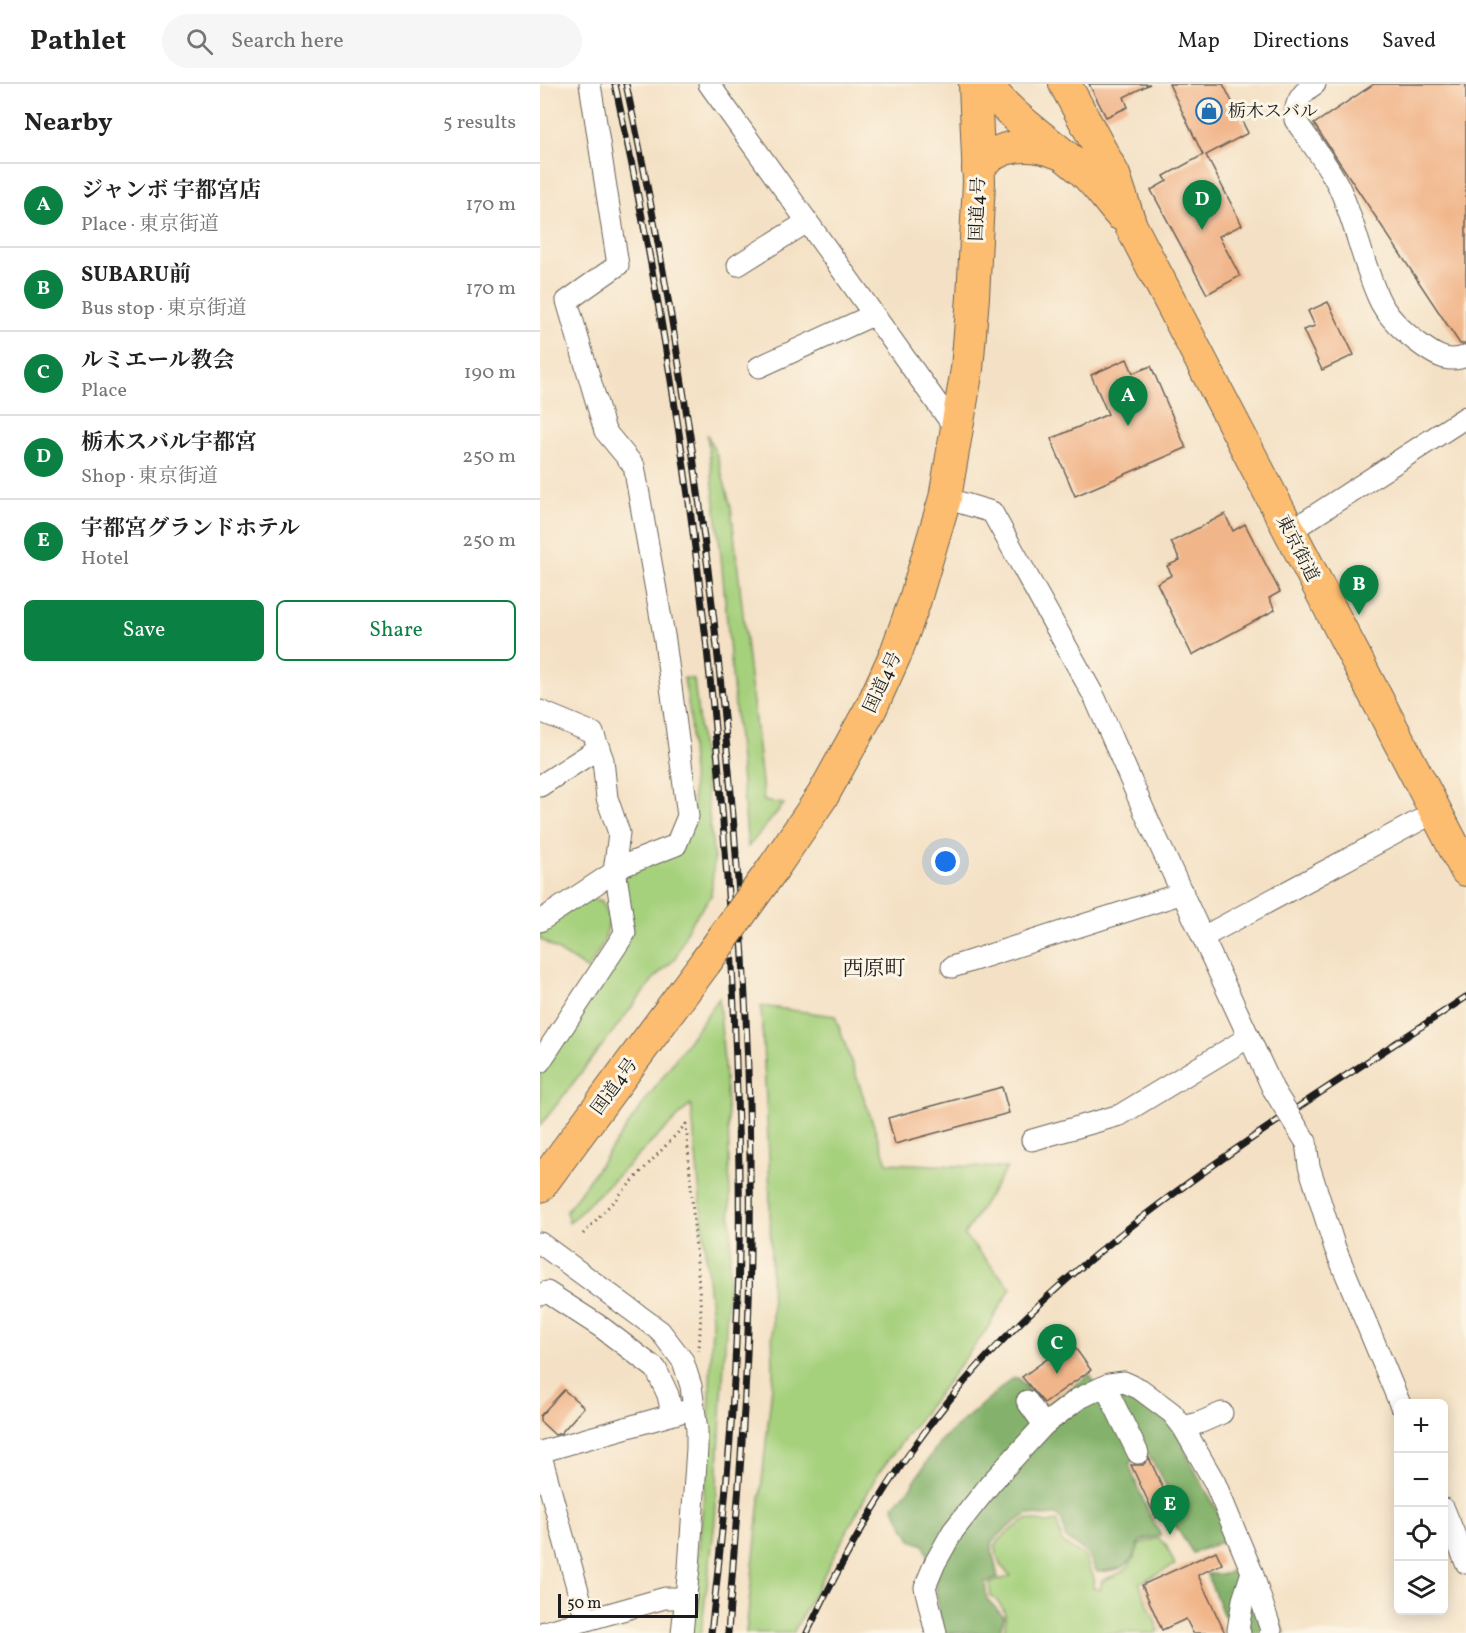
<!DOCTYPE html>
<html lang="en">
<head>
<meta charset="utf-8">
<style>
  :root { --surface:#fff; --page:#f6f6f6; --text:#222; --muted:#767676; --line:#e0e0e0; --accent:#0b8043 }
  body { margin:0; font-family:Vollkorn,"Noto Serif JP",serif; background:var(--page); color:var(--text) }
  .controls { position:absolute; right:18px; bottom:18px; display:grid; overflow:hidden; border-radius:9px; box-shadow:0 3px 15px #0003 }
  .controls button { width:54px; height:54px; display:grid; place-items:center; padding:0; border:0; border-bottom:2px solid var(--line); background:var(--surface); color:var(--text); font:30px sans-serif }
  .scale { position:absolute; left:18px; bottom:15px; width:140px; box-sizing:border-box; padding-left:6px; border:3px solid #1c1c1c; border-top:0; font-size:16px; line-height:21px; white-space:nowrap; color:#1c1c1c; -webkit-text-stroke:4px #fcf5e5; paint-order:stroke }
  .you { position:absolute; left:406px; top:778px; width:21px; height:21px; margin:-15px; border:4px solid #fff; border-radius:50%; background:#1a73e8; box-shadow:0 0 0 9px #1a73e833 }
  .badge { display:grid; place-items:center; width:39px; height:39px; border-radius:50%; background:var(--accent); color:#fff; font-size:20px; font-weight:700 }
  .pin { position:absolute; translate:-50% -50px; filter:drop-shadow(0 2px 3px #0008) }
  .pin::after { content:''; position:absolute; top:32px; width:21px; height:18px; background:inherit; clip-path:polygon(0 0,100% 0,50% 100%) }
  .list { margin:0; padding:0; list-style:none }
  h2 { display:flex; justify-content:space-between; align-items:center; height:78px; margin:0; padding:0 24px; font-size:26px }
  h2 small { font-size:20px; font-weight:400; color:var(--muted) }
  .list li { display:grid; grid-template-columns:39px 1fr auto; gap:18px; align-items:center; box-sizing:border-box; height:84px; padding:0 24px; border-top:2px solid var(--line) }
  .list b { display:block; font-size:22px; white-space:nowrap }
  .list p { margin:0; font-size:20px; white-space:nowrap; color:var(--muted) }
  .list em { font-size:20px; font-style:normal; color:var(--muted) }
  .actions { display:flex; gap:12px; padding:18px 24px }
  .actions a { flex:1; padding:14px 0; border:2px solid var(--accent); border-radius:9px; text-align:center; font-size:21px; color:var(--accent) }
  .actions .main { background:var(--accent); color:#fff }
  .icon { flex:none; width:33px; height:33px; fill:none; stroke:currentColor; stroke-width:2; stroke-linecap:round; stroke-linejoin:round }
  .map { position:relative; flex:none; width:926px; height:1549px; overflow:hidden }
  header { display:flex; align-items:center; gap:36px; box-sizing:border-box; height:84px; padding:0 30px; background:var(--surface); border-bottom:2px solid var(--line) }
  header strong { font-size:28px }
  nav { display:flex; gap:33px; margin-inline-start:auto; font-size:21px }
  .search { width:420px; height:54px; background:var(--page); display:flex; align-items:center; gap:15px; box-sizing:border-box; padding:0 21px; border-radius:33px; color:var(--muted); font-size:22px }
  main { display:flex }
  aside { flex:1; background:var(--surface) }
  .map>svg:first-child { display:block }
</style>
</head>
<body>
<header>
<strong>Pathlet</strong>
<div class="search"><svg class="icon" aria-label="search" viewBox="0 0 24 24"><circle cx="10" cy="10" r="6"/><path d="M15 15l6 6"/></svg>Search here</div>
<nav><a>Map</a><a>Directions</a><a>Saved</a></nav>
</header>
<main>
<aside>
<h2>Nearby<small>5 results</small></h2>
<ul class="list">
<li><span class="badge">A</span><div><b>ジャンボ 宇都宮店</b><p>Place · 東京街道</p></div><em>170 m</em></li>
<li><span class="badge">B</span><div><b>SUBARU前</b><p>Bus stop · 東京街道</p></div><em>170 m</em></li>
<li><span class="badge">C</span><div><b>ルミエール教会</b><p>Place</p></div><em>190 m</em></li>
<li><span class="badge">D</span><div><b>栃木スバル宇都宮</b><p>Shop · 東京街道</p></div><em>250 m</em></li>
<li><span class="badge">E</span><div><b>宇都宮グランドホテル</b><p>Hotel</p></div><em>250 m</em></li>
</ul>
<div class="actions"><a class="main">Save</a><a>Share</a></div>
</aside>
<div class="map">
<svg width="926" height="1549" viewBox="0 0 926 1549">
  <rect width="100%" height="100%" fill="#fcf5e5"/>
  <filter id="ink" filterUnits="userSpaceOnUse"><feTurbulence type="fractalNoise" baseFrequency=".0167" numOctaves="2"/><feDisplacementMap in="SourceGraphic" scale="12" xChannelSelector="R" yChannelSelector="G"/><feConvolveMatrix kernelMatrix="1 2 1 2 8 2 1 2 1" color-interpolation-filters="sRGB"/></filter>
  <filter id="wash" filterUnits="userSpaceOnUse"><feTurbulence type="fractalNoise" baseFrequency=".008" numOctaves="4" result="noise"/><feDisplacementMap in="SourceGraphic" scale="24" xChannelSelector="R" yChannelSelector="G"/><feGaussianBlur stdDeviation="1.35" result="paint"/><feColorMatrix in="noise" values="0 0 0 0 0 0 0 0 0 0 0 0 0 0 0 0 0 1.4 0 .05"/><feComposite in="paint" operator="in"/></filter>
  <g filter="url(#wash)">
    <rect width="100%" height="100%" fill="#f4e1c5"/>
    <g fill="#a5d07c" stroke="#60764c" stroke-width="1.5">
      <polygon points="167,350 177,372 191,423 224,717 244,720 208,763 180,462"/>
      <polygon points="144,594 154,595 174,776 171,812 149,842 135,875 115,893 0,1042 0,990 92,848 82,790 154,739 150,631"/>
      <polygon points="47,813 62,817 70,835 64,857 48,886 0,855 0,847"/>
      <polygon points="179,914 188,1034 191,1154 175,1438 161,1549 150,1549 168,1370 172,1235 151,1020 29,1139 26,1128"/>
      <polygon points="221,922 295,932 347,1079 467,1084 424,1151 471,1204 447,1245 337,1391 253,1549 206,1549 233,1292 229,1073"/>
      <path d="M488 1435 507 1439 517 1437 522 1458 535 1467 544 1471 554 1494 553 1504 560 1506 562 1496C587 1488 590 1485 600 1460L618 1454 626 1461 635 1481 599 1499 619 1547 615 1549H463C469 1532 465 1523 451 1512L449 1499 471 1492 460 1481 454 1461 469 1447Z"/>
    </g>
    <path fill="#84b26c" stroke="#506744" stroke-width="1.5" d="M550 1291 561 1311 586 1313 632 1329 647 1372 745 1549H704L683 1530 667 1490H686L702 1479 696 1460 678 1459 653 1469 632 1437 639 1426 608 1369 589 1379 590 1384 610 1432 621 1451 600 1457C592 1483 583 1486 557 1488L548 1470 525 1453 522 1436 516 1431 502 1432 488 1430 467 1444 451 1459C452 1471 456 1482 458 1494L445 1498 447 1515 464 1533 459 1549H401L394 1487 384 1461 371 1456 353 1422 370 1404 401 1356 468 1298 474 1294H478L503 1323Z"/>
    <g id="blocks">
      <g fill="#f1b58a">
        <polygon points="549,0 610,0 584,13 588,23 566,33"/>
        <polygon points="629,0 683,0 708,49 666,71 702,141 679,152 700,192 667,210 611,106 627,97 624,92 663,71"/>
        <polygon points="834,0 926,0 926,260 920,260 774,40"/>
        <polygon points="788,218 814,271 782,286 763,246 775,242 768,227"/>
        <polygon points="587,275 593,289 611,282 646,364 535,412 511,355 568,330 551,291"/>
        <polygon points="685,430 693,447 705,440 740,508 729,514 735,526 652,571 617,499 632,491 627,482 640,476 631,458"/>
        <polygon points="462,1003 469,1029 355,1060 348,1034"/>
        <polygon points="531,1258 551,1286 504,1319 482,1293"/>
        <polygon points="24,1306 44,1323 21,1349 15,1351 0,1337 0,1332"/>
        <polygon points="609,1374 633,1425 616,1434 591,1381 603,1381"/>
        <polygon points="676,1467 682,1480 658,1491 685,1549 653,1549 646,1535 622,1546 602,1501"/>
      </g>
    </g>
  </g>
  <g filter="url(#ink)">
    <use href="#blocks" fill-opacity="0" stroke="#686157" stroke-width="1.5"/>
    <g fill="none" stroke-linecap="round" stroke-linejoin="round">
      <g stroke="#686157" stroke-width="23">
        <g id="minor">
          <polyline points="169,0 417,347"/>
          <path d="M775 0C761 9 754 19 755 36 770 57 786 78 798 101 815 137 822 177 838 213 847 234 867 251 884 263 898 273 910 279 926 272"/>
          <polyline points="198,181 267,138"/>
          <polyline points="219,283 333,231"/>
          <polyline points="405,414 452,428 555,614 605,729 733,1005"/>
          <polyline points="749,448 926,333"/>
          <polyline points="0,627 53,649 63,676 67,714 79,749 74,788 0,837"/>
          <polyline points="0,702 59,664"/>
          <polyline points="663,853 895,728"/>
          <polyline points="412,883 643,809"/>
          <polyline points="0,978 85,849 75,785 136,761 148,732 125,557 94,382 65,347 27,217 78,181 50,0"/>
          <polyline points="492,1056 580,1031 709,953"/>
          <polyline points="766,1058 769,1082 795,1164 860,1320"/>
          <polyline points="0,1159 120,1247 143,1277 151,1302 157,1346 157,1364 149,1484 142,1549"/>
          <polyline points="0,1211 7,1208 61,1243 116,1285 128,1311 132,1330"/>
          <polyline points="565,1302 598,1369"/>
          <polyline points="487,1317 504,1341"/>
          <polyline points="643,1343 659,1339 682,1329"/>
          <polyline points="0,1368 46,1536"/>
          <polyline points="0,1368 145,1327"/>
          <polyline points="904,1425 926,1479"/>
          <polyline points="1,1549 125,1514 146,1514"/>
          <polyline points="396,1549 385,1503 395,1479 413,1447 451,1399 504,1341 538,1315 569,1300 584,1298 600,1305 632,1329 643,1343 675,1399 712,1488 731,1546 730,1549"/>
          <polyline points="700,1549 698,1546 703,1516 712,1488"/>
        </g>
      </g>
      <g stroke="#686157" stroke-width="34">
        <g id="highway">
          <path d="M446 0C470 33 506 55 536 81 553 94 566 114 580 130"/>
          <polyline points="525,0 574,91 591,142 926,786"/>
          <path d="M438 85C457 58 492 58 519 69"/>
          <polyline points="234,783 283,711 331,624 356,569 374,519 405,414 427,285 433,213 439,98 435,0"/>
          <polyline points="0,1102 165,879"/>
        </g>
      </g>
      <polyline stroke="#686157" stroke-width="3" stroke-dasharray="1.5 4.5" stroke-linecap="butt" points="43,1150 146,1040 161,1228 159,1267"/>
      <use href="#minor" stroke="#fff" stroke-width="21"/>
      <use href="#highway" stroke="#fcbd6f" stroke-width="32"/>
      <g stroke="#1c1c1c" stroke-width="7">
        <g id="rail">
          <path d="M75 0C141 303 181 613 194 924 198 1028 202 1132 197 1237 193 1341 183 1445 171 1549"/>
          <path d="M86 0C134 220 167 442 187 665 203 832 212 999 210 1166 209 1294 197 1421 188 1549"/>
          <path d="M267 1549C313 1452 369 1358 441 1279 579 1129 758 1025 926 913"/>
        </g>
      </g>
      <use href="#rail" stroke="#fcf5e5" stroke-width="4.5" stroke-dasharray="14" stroke-linecap="butt"/>
      <g stroke="#686157" stroke-width="23" stroke-linecap="butt">
        <polyline id="minor-bridge" points="733,1005 766,1058"/>
      </g>
      <g stroke="#686157" stroke-width="34" stroke-linecap="butt">
        <polyline id="highway-bridge" points="165,879 234,783"/>
      </g>
      <use href="#minor-bridge" stroke="#fff" stroke-width="21"/>
      <use href="#highway-bridge" stroke="#fcbd6f" stroke-width="32"/>
    </g>
  </g>
  <defs>
    <g id="shop-ring" transform="scale(1.35)"><circle r="9.5" fill="#fcf5e5" stroke="#1f6fb2" stroke-width="1.5"/><path d="M-5-2.5h2.3a2.7 3.5 0 0 1 5.4 0H5L5.5 6h-11ZM-1.5-2.5h3a1.5 2.3 0 0 0-3 0Z" fill="#1f6fb2"/></g>
  </defs>
  <g fill-rule="evenodd">
    <use href="#shop-ring" x="669" y="27"/>
  </g>
  <g text-anchor="middle" stroke-width="6" stroke-linejoin="round" paint-order="stroke">
    <g font-size="18" fill="#1c1c1c" stroke="#fcf5e5" text-anchor="start">
      <text x="688" y="33">栃木スバル</text>
    </g>
    <g font-size="18" fill="#1c1c1c" stroke="#fcf5e5">
      <text transform="translate(437 125) rotate(-88)" y="6">国道4号</text>
      <text transform="translate(758 464) rotate(63)" y="6">東京街道</text>
      <text transform="translate(342 598) rotate(-65)" y="6">国道4号</text>
      <text transform="translate(74 1002) rotate(-54)" y="6">国道4号</text>
    </g>
    <g font-size="21" fill="#1c1c1c" stroke="#fcf5e5">
      <text x="334" y="891">西原町</text>
    </g>
  </g>
</svg>
<div class="controls">
<button>+</button>
<button>−</button>
<button><svg class="icon" aria-label="locate" viewBox="0 0 24 24"><circle cx="12" cy="12" r="6"/><path d="M12 2v4M12 18v4M2 12h4M18 12h4"/></svg></button>
<button><svg class="icon" aria-label="layers" viewBox="0 0 24 24"><path d="M12 4l9 5-9 5-9-5zM3 14l9 5 9-5"/></svg></button>
</div>
<div class="scale">50 m</div>
<div class="you"></div>
<div class="pin badge" style="left:588px;top:342px">A</div>
<div class="pin badge" style="left:819px;top:531px">B</div>
<div class="pin badge" style="left:517px;top:1290px">C</div>
<div class="pin badge" style="left:662px;top:146px">D</div>
<div class="pin badge" style="left:630px;top:1451px">E</div>
</div>
</main>
</body>
</html>
